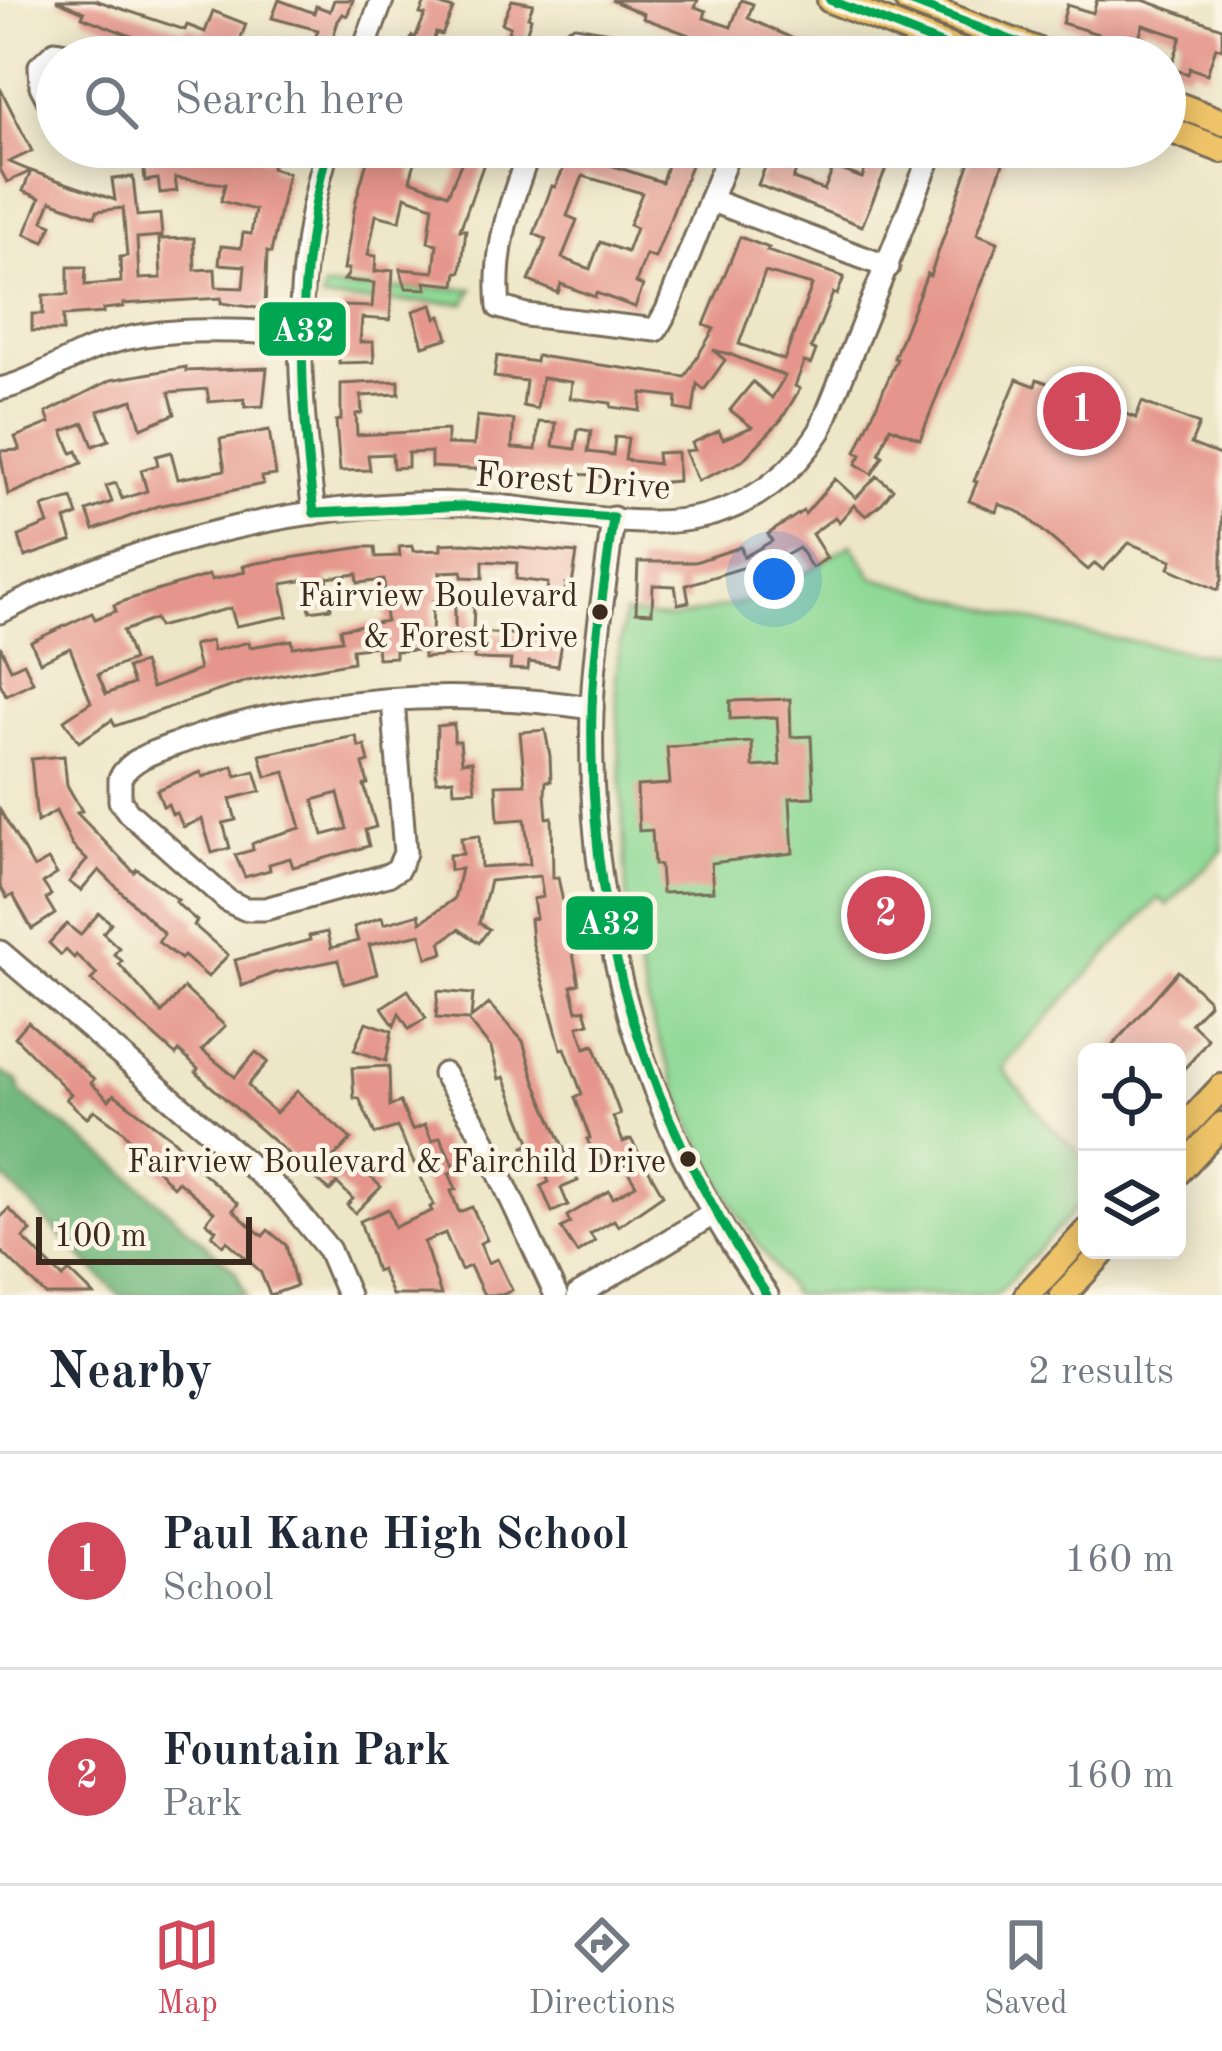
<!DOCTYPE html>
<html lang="en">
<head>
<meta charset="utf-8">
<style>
  :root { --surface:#fff; --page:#f2f2f3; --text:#1f2937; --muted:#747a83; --line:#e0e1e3; --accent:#d1495b }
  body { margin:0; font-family:"Old Standard TT",serif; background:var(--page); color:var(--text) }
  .controls { position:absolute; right:36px; bottom:36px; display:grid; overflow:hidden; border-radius:18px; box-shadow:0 6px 30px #0003 }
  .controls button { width:108px; height:108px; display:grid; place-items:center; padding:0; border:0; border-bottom:3px solid var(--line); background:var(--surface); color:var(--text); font:60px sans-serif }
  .scale { position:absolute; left:36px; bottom:30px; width:216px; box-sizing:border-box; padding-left:12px; border:6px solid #3b2a1e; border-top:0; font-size:33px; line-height:42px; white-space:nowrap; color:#3b2a1e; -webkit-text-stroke:9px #fcf5e5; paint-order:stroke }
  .you { position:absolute; left:774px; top:579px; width:42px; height:42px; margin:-30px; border:9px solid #fff; border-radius:50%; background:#1a73e8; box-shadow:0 0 0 18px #1a73e833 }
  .badge { display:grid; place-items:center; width:78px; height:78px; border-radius:50%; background:var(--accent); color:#fff; font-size:39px; font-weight:700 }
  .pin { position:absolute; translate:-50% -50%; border:6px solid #fff; box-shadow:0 3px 12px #0006 }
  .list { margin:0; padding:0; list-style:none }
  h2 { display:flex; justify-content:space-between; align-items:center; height:156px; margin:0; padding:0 48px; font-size:51px }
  h2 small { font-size:39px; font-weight:400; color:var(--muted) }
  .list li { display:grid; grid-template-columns:78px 1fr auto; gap:36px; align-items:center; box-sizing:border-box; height:216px; padding:0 48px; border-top:3px solid var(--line) }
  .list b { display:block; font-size:45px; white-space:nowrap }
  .list p { margin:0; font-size:39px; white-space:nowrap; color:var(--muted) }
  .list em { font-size:39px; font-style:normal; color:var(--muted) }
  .icon { flex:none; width:66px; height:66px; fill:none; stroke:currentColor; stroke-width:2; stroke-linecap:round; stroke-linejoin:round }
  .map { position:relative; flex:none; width:1222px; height:1295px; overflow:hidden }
  .search { position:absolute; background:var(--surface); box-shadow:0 6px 30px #0003; left:36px; right:36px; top:36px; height:132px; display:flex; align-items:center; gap:30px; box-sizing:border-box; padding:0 42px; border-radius:66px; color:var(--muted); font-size:45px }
  .sheet { height:588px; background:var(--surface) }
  nav { display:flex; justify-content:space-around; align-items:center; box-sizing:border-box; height:168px; border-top:3px solid var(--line); background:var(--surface); font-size:33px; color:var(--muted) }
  nav a { display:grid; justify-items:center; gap:6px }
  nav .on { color:var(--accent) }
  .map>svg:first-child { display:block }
</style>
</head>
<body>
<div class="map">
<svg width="1222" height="1295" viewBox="0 0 1222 1295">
  <rect width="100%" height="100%" fill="#fcf5e5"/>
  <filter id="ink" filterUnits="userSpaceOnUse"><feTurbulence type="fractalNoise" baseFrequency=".00833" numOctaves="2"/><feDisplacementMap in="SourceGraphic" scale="24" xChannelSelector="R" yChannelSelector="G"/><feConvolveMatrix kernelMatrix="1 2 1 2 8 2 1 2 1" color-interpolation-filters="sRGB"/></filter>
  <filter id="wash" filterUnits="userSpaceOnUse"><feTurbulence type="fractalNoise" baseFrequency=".004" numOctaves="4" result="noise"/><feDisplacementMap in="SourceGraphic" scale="48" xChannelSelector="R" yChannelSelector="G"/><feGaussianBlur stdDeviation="2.7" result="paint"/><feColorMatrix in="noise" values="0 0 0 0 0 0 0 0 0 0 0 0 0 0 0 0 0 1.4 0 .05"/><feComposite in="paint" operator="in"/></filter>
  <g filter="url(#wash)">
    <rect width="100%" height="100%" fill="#ede6c7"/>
    <g fill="#8fd996" stroke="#65825a" stroke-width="3">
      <polygon points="324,288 473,289 465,303 322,300"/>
      <polygon points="851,544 874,578 1072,631 1222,657 1222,851 1168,905 1159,898 1001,1068 1052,1128 1087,1160 1087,1197 996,1295 793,1295 736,1211 692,1127 654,1027 628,925 616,676 624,614 672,619 769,596"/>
    </g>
    <polygon fill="#73b97f" stroke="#57724e" stroke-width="3" points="0,1072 18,1081 21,1094 117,1165 235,1271 246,1295 119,1295 0,1174"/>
    <g id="blocks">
      <g fill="#e5958b" fill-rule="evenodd">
        <polygon points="56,0 95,0 185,30 187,25 205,32 213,11 246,24 234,57 185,57 82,17 84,12"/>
        <polygon points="279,0 314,13 316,6 330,11 334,0 353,0 347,16 343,14 338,21 327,57 308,57 318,30 272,18"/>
        <polygon points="426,0 453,9 442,35 436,33 427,57 406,57 412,36 415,38 425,15 420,14"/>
        <polygon points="512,0 533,4 528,17 531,18 519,57 499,57 510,27 502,23"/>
        <polygon points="611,0 698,0 695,7 706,11 704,18 731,27 741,0 753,4 748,18 833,57 778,57 733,42 730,50 643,18 644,14"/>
        <polygon points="1097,0 1143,0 1222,28 1222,49 1216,47 1207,74 1190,68 1188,74 1171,68 1181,37 1143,25 1134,54 1116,48 1118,40 1062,23 1067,5 1093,13"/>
        <polygon points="0,88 32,151 9,162 31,171 7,182 0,169"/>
        <polygon points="183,147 231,149 274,160 271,168 288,173 271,253 267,252 265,309 221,303 221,298 123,304 123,307 103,309 103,313 63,316 63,331 32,331 32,314 43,314 43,295 68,295 68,267 86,267 85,285 121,282 120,257 127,256 123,208 97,211 95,217 51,201 43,221 52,225 44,242 25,234 40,198 23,191 31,171 115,200 112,179 133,177 137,216 160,214 162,236 137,238 139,279 161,278 159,239 194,238 195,270 215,269 216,287 243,288 245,266 219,264 221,246 241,248 243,233 251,234 255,210 221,201 225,184 175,178 177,191 160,193 158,179 145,181 143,160 182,153"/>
        <polygon points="371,147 404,153 406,147 419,147 410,180 448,194 468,147 488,152 460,230 466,230 461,272 457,272 455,285 425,282 427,289 406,288 400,269 434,272 437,244 428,242 433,206 405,196 400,221 376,215 368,255 376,256 375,272 393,270 390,320 362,318 360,342 373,342 374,362 339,363 342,306 372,307 374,283 344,280 348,275 349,269 344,269 356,200"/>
        <path d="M567 147H590L586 157 662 182 672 147H698L655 258 646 255 636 283 643 286 635 307 596 293 595 297 561 284 558 293 529 281 546 239 534 234 552 186 555 187 566 163 561 161ZM583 176 642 193 629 225 636 228 627 252 600 242 590 269 562 258 577 220 567 216Z"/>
        <polygon points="773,147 805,147 793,179 824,190 834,167 862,178 873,147 895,147 862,226 758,185"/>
        <polygon points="975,147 1008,150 977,234 998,242 920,439 890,427 879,454 883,456 872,474 856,464 861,455 856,452 897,359 894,358 927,274 930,276"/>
        <path d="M740 237 769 248 767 251 844 277 837 295 833 293 811 348 816 350 811 364 804 362 795 386 800 389 781 420 742 461 698 481 685 451 695 450 692 443 719 431 723 439 752 427 730 410 753 382 772 398 785 376 729 354 713 350 725 360 704 390 697 384 693 412 676 409 677 397 642 393 640 411 611 407V403L570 398 572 382 542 378 537 409 523 406 526 381 494 377 497 356 536 362 537 356 685 377 714 329 704 325ZM765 272 812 285 784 360 739 344Z"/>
        <polygon points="432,305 436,318 441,316 448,338 423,346 413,311"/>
        <polygon points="186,367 186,371 267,368 263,406 245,407 244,399 209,402 207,389 169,392 175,414 141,428 133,400 98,411 109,440 93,446 84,423 63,431 72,453 77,451 82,463 8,495 0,451 20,450 15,437 50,423 46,413 111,380"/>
        <polygon points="1017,379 1035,386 1037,379 1055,386 1053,393 1073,401 1076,394 1136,418 1142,402 1199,424 1191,444 1222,456 1222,580 1218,590 1169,568 1172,560 1129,543 1103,570 1095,563 1088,570 1022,513 999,504 996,512 969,501 977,482 974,481"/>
        <polygon points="399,381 399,394 361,396 362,413 356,414 357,435 447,430 447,444 474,445 477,416 514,420 512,448 536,450 539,422 556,423 553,446 575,449 578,429 591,431 588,452 613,455 615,437 628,438 625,460 658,464 657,453 677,452 678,481 641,484 592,475 431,467 431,452 408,453 408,467 393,468 392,454 368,455 370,470 340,471 336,421 341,420 341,384"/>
        <polygon points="269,430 276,475 262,477 263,484 158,506 94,530 87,511 112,502 106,486 116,483 122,499 147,491 141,470 158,465 156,456 171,452 178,479 225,470 220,439"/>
        <polygon points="877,476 893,489 882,503 866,516 854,505 839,522 835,517 812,534 827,558 812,568 799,548 776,561 788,584 772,592 758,563 686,585 689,602 678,604 675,586 653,585 652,613 636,612 638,562 695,562 741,547 744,557 772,541 768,534 803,511 805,514 835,479 856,498"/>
        <polygon points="72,498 78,515 65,520 72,541 25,557 19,536 48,524 42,507"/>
        <path d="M463 543 577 553 572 585 566 584 565 594 547 591 548 583 516 579 517 563 483 561V578L462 577V571L440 572V601H433L432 636 455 635V606H474L473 632 563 637 558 666 529 662 528 670 510 669 511 660 474 659V654L424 658 423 650 395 651V657L378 658 377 646 352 649 353 662 247 681 115 726 112 720 79 742 64 720 91 702 70 648 40 662 31 642 92 613 95 619 116 611 114 605 130 599 209 575 211 580 245 572 243 566 257 563 363 547H375L376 557 400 556 399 547 412 546 413 551 441 550V544ZM357 574 358 583 384 580 386 621 340 629 342 640 293 647 292 640 250 647 249 642 213 651 211 641 193 645 199 670 152 688 143 663 127 668 133 684 106 694 98 674 133 660 123 631 155 619 158 627 231 608 236 626 288 616 282 584 306 580 310 611 331 608 327 578Z"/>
        <polygon points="0,646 11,669 24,663 33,682 6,695 0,683"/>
        <polygon points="790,699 791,737 811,736 814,797 790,798 793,853 711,863 713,891 662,893 660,865 654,865 652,830 639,831 637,786 670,784 667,747 752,742 753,767 780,765 777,717 730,719 730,701"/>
        <polygon points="454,724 454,741 460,741 462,762 472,761 475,790 454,791 453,779 436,781 437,726"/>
        <polygon points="545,730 550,756 551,781 546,781 545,793 547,818 552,817 553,878 558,877 579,984 571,986 577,1011 585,1009 589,1023 578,1026 585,1048 594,1045 620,1114 613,1117 623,1142 631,1139 663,1195 618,1226 614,1220 590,1234 595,1241 577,1253 561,1228 570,1223 567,1216 609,1191 613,1198 636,1185 619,1157 603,1164 597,1148 592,1150 587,1139 590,1138 575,1097 582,1094 565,1048 561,1049 532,941 530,919 536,918 533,899 543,897 540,876 490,881 479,923 489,929 479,943 459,929 441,942 444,953 427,958 421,934 369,945 377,974 358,980 344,984 338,960 274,973 242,986 235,960 310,940 309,936 327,932 331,948 358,941 354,927 382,917 384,924 419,914 421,922 454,899 461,869 450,870 449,855 463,854 461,838 479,836 481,867 530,864 525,819 498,821 496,785 525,784 520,732"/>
        <path d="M356 736 359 747 365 746 369 762 363 764 368 784 364 785 376 827 365 830 369 846 293 867 290 858 269 864 270 870 245 877 235 855 253 850 252 844 265 838 301 828 285 772 266 777 260 755ZM338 793 347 829 323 835 313 800Z"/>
        <polygon points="64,756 67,785 82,811 77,813 134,872 137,869 178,900 175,902 197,921 194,925 228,955 208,977 184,956 181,959 158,942 164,934 99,870 81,891 69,882 87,860 72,845 56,811 37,822 31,759"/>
        <polygon points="233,766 236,776 255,771 261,791 230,799 236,820 223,823 230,848 212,853 202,819 183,827 177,813 172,814 168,804 163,806 157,790 201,772 203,777"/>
        <polygon points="0,810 34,868 48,860 57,874 43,883 51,895 46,899 55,914 32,929 13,895 7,898 0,886"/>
        <polygon points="99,913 111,923 103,933 119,948 114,954 122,961 119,964 162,1013 184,988 225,1026 202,1050 235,1077 256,1052 268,1062 248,1085 259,1098 276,1113 297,1091 351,1139 334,1157 353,1174 361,1167 381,1187 355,1213 347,1205 353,1199 337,1183 330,1191 317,1180 322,1175 305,1160 301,1165 206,1082 196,1072 198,1069 179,1051 176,1055 91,980 97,974 76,955 74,958 66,950 61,955 49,943 67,924 80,935"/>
        <polygon points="1178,971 1208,999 1209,1004 1191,1023 1208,1039 1193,1059 1177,1076 1177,1052 1107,1052"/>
        <polygon points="408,990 426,1018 409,1029 399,1013 394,1026 382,1007"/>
        <polygon points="438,991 473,994 471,1018 489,1004 523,1041 535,1082 578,1181 561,1188 568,1205 552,1212 541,1186 549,1182 538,1157 530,1161 524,1147 531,1144 504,1077 499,1079 491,1048 468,1020 436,1018"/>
        <polygon points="28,1022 94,1079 91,1083 109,1100 114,1094 173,1139 189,1155 186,1158 238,1204 233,1210 249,1225 263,1236 268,1230 286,1245 296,1286 270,1295 260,1271 227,1241 223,1245 212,1235 216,1230 206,1222 214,1212 178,1181 173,1187 122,1130 94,1110 87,1118 66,1099 71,1094 15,1037"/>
        <polygon points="366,1022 392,1031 386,1061 354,1050"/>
        <polygon points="389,1066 390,1106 400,1102 412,1130 425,1125 432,1141 440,1137 456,1170 449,1173 456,1189 451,1191 459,1212 472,1207 487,1240 480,1243 488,1263 497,1259 512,1290 502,1295 484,1295 470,1266 461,1270 445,1233 424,1242 441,1295 392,1295 381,1269 376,1271 360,1221 388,1209 395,1227 432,1211 430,1207 434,1205 397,1127 375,1134 359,1098 354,1098 352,1068"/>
        <polygon points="9,1209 31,1231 23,1238 63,1278 69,1271 94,1295 46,1295 0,1250 0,1218"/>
      </g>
    </g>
  </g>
  <g filter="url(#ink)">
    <use href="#blocks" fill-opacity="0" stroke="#796c59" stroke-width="3"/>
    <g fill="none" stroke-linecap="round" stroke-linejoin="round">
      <g stroke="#796c59" stroke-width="27">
        <g id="minor">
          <polyline points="361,57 382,0"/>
          <polyline points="566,57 575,38 609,44 642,57"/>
          <polyline points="57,117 41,86 40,66 55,52 84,57"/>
          <path d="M531 147C511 200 493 249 499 307L526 315 656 330 667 310 731 147"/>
          <polyline points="710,200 888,267"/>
          <path d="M0 389C36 381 67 357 103 345 166 324 232 332 297 333"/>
          <path d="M314 513C297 382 290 276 328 147"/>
          <path d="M613 518C606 581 594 646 592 710 586 920 642 1124 767 1295"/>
          <path d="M0 612C143 540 308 499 468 504 543 506 633 534 705 516 754 504 793 473 820 431L934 147"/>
          <path d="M393 700 405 853 398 869 388 875 265 909H245L228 901 129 813 120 801V778C132 757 159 750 182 742 312 695 455 688 592 708"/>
          <polyline points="0,952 283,1194 329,1250 348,1295"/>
          <polyline points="444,1074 479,1130 556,1295"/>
          <polyline points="578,1295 713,1214"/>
        </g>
      </g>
      <g stroke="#796c59" stroke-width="30">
        <g id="major">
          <polyline points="830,0 975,57"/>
          <polyline points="907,0 1055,57"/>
          <polyline points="1165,100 1222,122"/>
          <polyline points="1165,128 1222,150"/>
          <polyline points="1177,1135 1222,1087"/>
          <polyline points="1177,1173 1222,1125"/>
          <polyline points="1027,1295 1087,1231"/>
          <polyline points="1063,1295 1105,1250"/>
        </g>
      </g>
      <use href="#minor" stroke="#fff" stroke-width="21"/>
      <use href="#major" stroke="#efc469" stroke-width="24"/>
      <g stroke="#fcf5e5" stroke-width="18">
        <g id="bus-1">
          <polyline points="830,0 943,45"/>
          <polyline points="907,0 1055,57"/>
          <path d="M314 513C298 384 295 274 328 147"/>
          <polyline points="314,513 464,506 613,518"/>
          <path d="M613 518C605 581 594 645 592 709 587 931 645 1112 767 1295"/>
        </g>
      </g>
      <use href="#bus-1" stroke="#00a651" stroke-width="9"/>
    </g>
  </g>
  <g fill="#3b2a1e" stroke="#fcf5e5" stroke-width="4.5">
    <circle cx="600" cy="612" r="10"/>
    <circle cx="688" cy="1159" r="10"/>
  </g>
  <g text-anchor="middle" stroke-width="9" stroke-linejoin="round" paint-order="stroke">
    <g font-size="33" fill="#3b2a1e" stroke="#fcf5e5" text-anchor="end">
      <text x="578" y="606">Fairview Boulevard<tspan x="578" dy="41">&amp; Forest Drive</tspan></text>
      <text x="666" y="1172">Fairview Boulevard &amp; Fairchild Drive</text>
    </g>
    <g font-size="36" fill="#3b2a1e" stroke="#fcf5e5">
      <text transform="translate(573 479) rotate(4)" y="13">Forest Drive</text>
    </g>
  </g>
  <g stroke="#fcf5e5" stroke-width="4.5">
    <rect x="257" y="300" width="91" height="58" rx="12" fill="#00a651"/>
    <rect x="564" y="894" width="91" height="58" rx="12" fill="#00a651"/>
  </g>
  <g font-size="33" text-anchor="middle" font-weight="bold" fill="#fff">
    <text x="303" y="341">A32</text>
    <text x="609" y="934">A32</text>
  </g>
</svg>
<div class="controls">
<button><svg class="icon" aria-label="locate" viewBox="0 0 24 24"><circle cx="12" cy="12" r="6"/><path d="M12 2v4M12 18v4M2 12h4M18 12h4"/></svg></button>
<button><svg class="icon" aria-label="layers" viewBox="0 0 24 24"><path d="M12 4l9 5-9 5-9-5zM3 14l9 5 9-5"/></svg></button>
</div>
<div class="scale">100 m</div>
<div class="you"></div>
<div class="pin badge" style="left:1082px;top:411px">1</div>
<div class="pin badge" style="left:886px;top:915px">2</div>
<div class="search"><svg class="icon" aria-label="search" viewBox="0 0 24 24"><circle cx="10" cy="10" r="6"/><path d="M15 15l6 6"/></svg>Search here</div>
</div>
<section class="sheet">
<h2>Nearby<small>2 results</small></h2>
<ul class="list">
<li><span class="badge">1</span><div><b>Paul Kane High School</b><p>School</p></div><em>160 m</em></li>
<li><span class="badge">2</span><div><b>Fountain Park</b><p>Park</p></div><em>160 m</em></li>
</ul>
</section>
<nav>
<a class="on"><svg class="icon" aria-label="map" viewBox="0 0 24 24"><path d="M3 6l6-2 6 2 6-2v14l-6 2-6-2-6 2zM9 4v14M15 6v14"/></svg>Map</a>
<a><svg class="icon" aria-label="directions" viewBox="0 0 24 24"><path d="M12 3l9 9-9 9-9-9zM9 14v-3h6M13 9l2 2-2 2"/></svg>Directions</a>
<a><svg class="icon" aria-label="saved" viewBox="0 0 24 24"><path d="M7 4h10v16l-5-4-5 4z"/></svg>Saved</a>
</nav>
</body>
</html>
